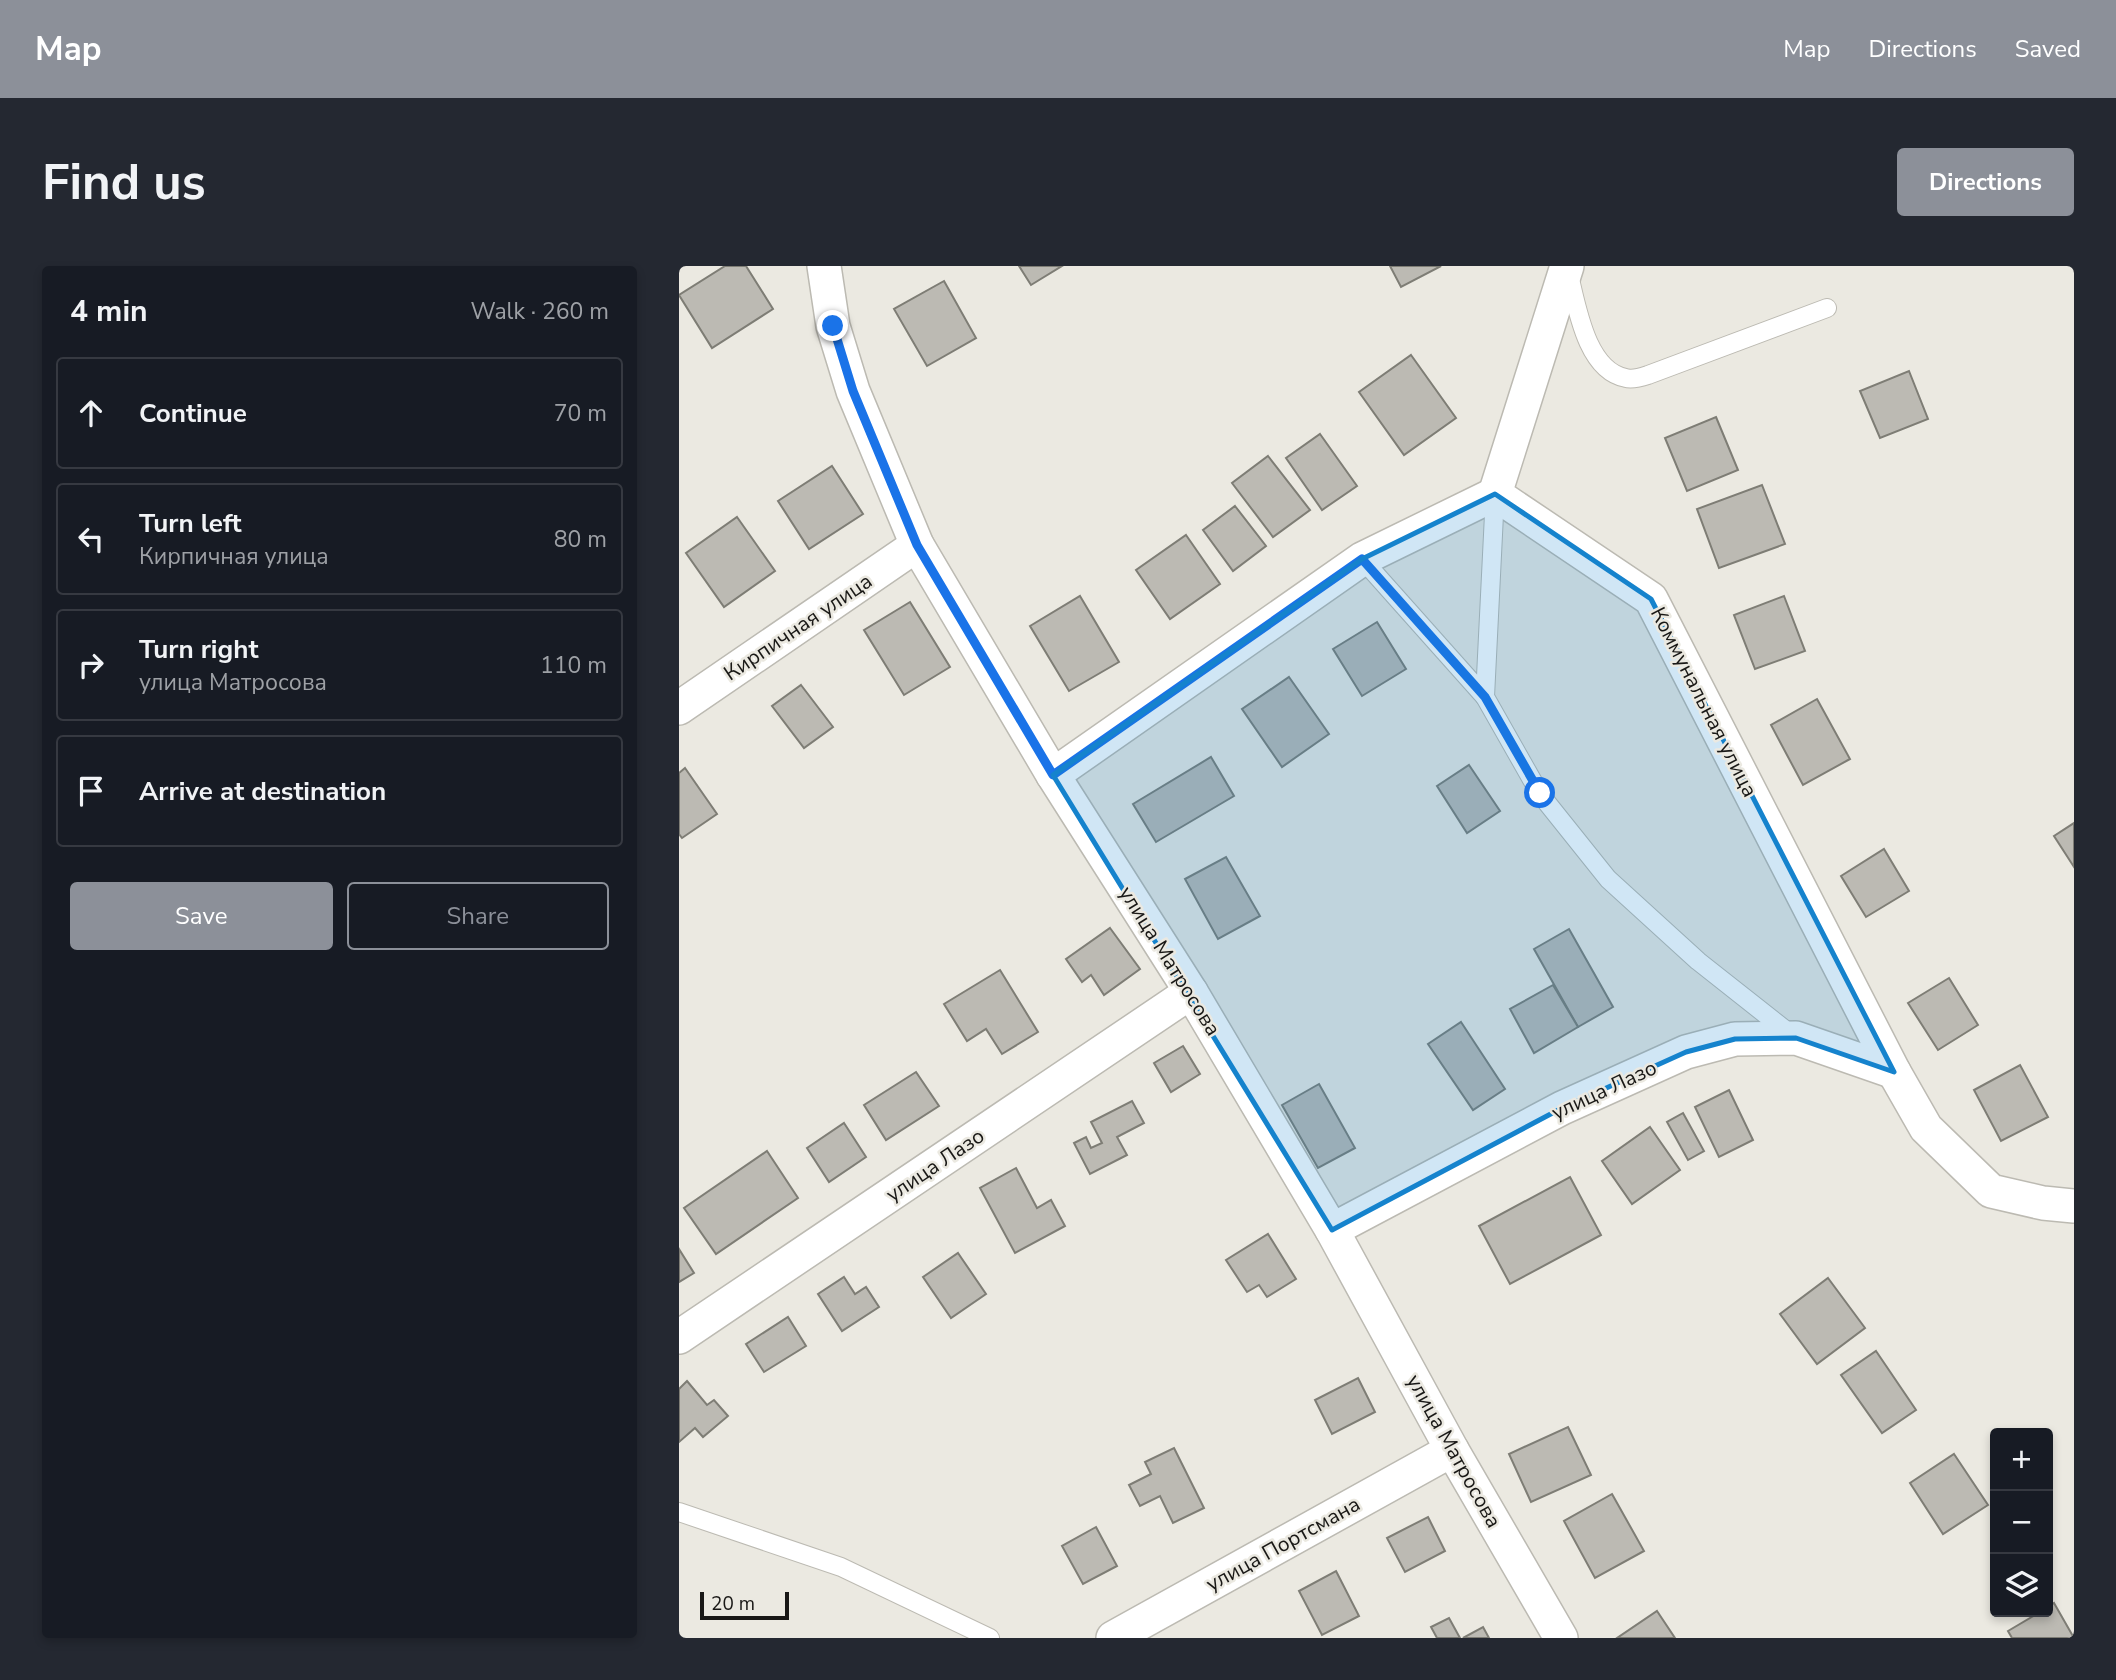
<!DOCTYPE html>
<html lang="en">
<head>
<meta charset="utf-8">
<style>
  :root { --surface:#171b24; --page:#242831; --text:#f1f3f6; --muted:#9ea1a6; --line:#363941; --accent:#8c9099 }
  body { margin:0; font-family:"Nunito Sans",sans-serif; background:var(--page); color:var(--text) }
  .controls { position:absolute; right:21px; bottom:21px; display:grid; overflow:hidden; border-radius:7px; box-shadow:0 4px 10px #0003 }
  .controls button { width:63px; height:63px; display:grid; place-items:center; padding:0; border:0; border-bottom:2px solid var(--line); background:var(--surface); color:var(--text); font:35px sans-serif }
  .scale { position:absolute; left:21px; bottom:18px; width:89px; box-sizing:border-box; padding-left:7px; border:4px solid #191816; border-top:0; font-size:19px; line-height:24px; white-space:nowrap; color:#191816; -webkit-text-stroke:5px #ebe9e1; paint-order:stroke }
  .stop { position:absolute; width:21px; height:21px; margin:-16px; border:5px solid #1a73e8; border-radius:50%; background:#fff }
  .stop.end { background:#1a73e8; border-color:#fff; box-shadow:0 2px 7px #0008 }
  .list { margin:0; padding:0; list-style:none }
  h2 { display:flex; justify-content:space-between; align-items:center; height:91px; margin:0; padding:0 28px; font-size:30px }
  h2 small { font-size:23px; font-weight:400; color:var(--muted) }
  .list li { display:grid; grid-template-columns:46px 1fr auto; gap:21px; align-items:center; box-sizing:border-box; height:112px; margin:0 14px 14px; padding:0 14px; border:2px solid var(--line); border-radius:7px }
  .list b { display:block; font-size:26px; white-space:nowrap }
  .list p { margin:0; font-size:23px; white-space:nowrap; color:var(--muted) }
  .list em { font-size:23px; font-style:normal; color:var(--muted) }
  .actions { display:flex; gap:14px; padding:21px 28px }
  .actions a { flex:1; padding:16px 0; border:2px solid var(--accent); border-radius:7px; text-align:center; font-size:24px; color:var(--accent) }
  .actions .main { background:var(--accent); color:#fff }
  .icon { flex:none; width:38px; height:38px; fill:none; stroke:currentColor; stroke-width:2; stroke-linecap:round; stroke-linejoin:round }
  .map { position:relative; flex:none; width:1395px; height:1372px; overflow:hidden; border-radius:7px }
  header { display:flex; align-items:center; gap:42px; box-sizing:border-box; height:98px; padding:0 35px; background:var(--accent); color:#fff }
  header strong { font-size:33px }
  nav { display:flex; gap:38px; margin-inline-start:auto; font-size:24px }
  .intro { display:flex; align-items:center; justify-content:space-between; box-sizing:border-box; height:168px; padding:0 42px }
  h1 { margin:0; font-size:49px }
  .button { padding:18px 32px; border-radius:7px; background:var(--accent); color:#fff; font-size:24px; font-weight:700 }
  main { display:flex; gap:42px; padding:0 42px }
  aside { flex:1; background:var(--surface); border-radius:7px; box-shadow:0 4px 10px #0003 }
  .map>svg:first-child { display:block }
</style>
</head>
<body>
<header>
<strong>Map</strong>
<nav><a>Map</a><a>Directions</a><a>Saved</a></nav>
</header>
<div class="intro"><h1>Find us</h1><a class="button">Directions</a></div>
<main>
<aside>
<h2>4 min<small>Walk · 260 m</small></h2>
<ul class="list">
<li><svg class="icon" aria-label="ahead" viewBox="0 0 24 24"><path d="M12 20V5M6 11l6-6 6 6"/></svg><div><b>Continue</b></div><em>70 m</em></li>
<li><svg class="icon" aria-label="left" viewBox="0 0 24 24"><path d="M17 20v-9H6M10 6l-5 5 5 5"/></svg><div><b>Turn left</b><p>Кирпичная улица</p></div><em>80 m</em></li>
<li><svg class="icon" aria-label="right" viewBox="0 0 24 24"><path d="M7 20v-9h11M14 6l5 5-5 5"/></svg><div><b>Turn right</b><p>улица Матросова</p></div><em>110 m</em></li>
<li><svg class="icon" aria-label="arrive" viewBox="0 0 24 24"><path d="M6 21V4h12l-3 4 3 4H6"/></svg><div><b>Arrive at destination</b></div></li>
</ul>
<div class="actions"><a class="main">Save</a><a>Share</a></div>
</aside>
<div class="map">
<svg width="1395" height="1372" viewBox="0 0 1395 1372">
  <rect width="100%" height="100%" fill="#ebe9e1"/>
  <g fill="#bcbab3" stroke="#7e7d75" stroke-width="2">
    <polygon points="46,0 67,0 94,43 33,82 0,29"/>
    <polygon points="340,0 383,0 352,19"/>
    <polygon points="711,0 762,0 722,21"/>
    <polygon points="265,15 297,72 248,100 215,43"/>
    <polygon points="732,89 777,152 725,189 680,126"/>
    <polygon points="1230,105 1249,153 1201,172 1181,125"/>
    <polygon points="1037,151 1059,204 1008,225 986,172"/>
    <polygon points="641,168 678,220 643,244 607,192"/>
    <polygon points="589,190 631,244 594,271 553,217"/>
    <polygon points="153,200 184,248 130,283 99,235"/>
    <polygon points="1083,219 1106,278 1040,302 1018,243"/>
    <polygon points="556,240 587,280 554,305 524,264"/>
    <polygon points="58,251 96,305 45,341 7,287"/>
    <polygon points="507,269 541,318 491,353 457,304"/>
    <polygon points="401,330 440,396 390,425 351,360"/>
    <polygon points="1105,330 1126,385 1076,403 1055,349"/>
    <polygon points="231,336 271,401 225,429 185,364"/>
    <polygon points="698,356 727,403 683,430 654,383"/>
    <polygon points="610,411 650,468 603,501 563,443"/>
    <polygon points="122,419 154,461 125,482 93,440"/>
    <polygon points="1138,433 1171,493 1124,519 1092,459"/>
    <polygon points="532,491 555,530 477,576 454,538"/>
    <polygon points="790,499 821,545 788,567 758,520"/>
    <polygon points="6,502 38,548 3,572 0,568 0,507"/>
    <polygon points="1395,557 1395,601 1375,570"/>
    <polygon points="1205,583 1230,625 1187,651 1162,610"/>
    <polygon points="547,591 581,650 539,673 506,613"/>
    <polygon points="431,662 461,703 425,729 412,709 403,716 387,693"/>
    <polygon points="890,663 934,741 899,761 855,683"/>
    <polygon points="321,704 359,766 323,788 307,763 288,775 265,738"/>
    <polygon points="1270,712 1299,759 1259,784 1229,737"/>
    <polygon points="874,719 899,761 855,787 831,743"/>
    <polygon points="782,756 826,823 794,844 749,778"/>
    <polygon points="504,780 521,808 492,826 475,797"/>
    <polygon points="1341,799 1369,851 1322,875 1295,824"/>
    <polygon points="237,806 260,840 207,874 185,839"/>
    <polygon points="640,818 676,882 639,902 603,839"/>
    <polygon points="1050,824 1074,874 1040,891 1016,841"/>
    <polygon points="453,835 465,857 438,871 448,889 411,908 395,877 407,871 412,882 423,877 412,856"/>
    <polygon points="1004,847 1025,885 1009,894 988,856"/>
    <polygon points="165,857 187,891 150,916 128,882"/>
    <polygon points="971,861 1001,904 953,938 923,895"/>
    <polygon points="88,885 119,932 37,988 5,942"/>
    <polygon points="337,902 358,942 372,934 386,960 336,987 301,922"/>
    <polygon points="891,911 922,969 831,1018 800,960"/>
    <polygon points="589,968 617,1013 588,1031 580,1019 568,1026 547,994"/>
    <polygon points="0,983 15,1007 0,1016"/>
    <polygon points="279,987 307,1028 272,1052 244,1011"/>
    <polygon points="165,1011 176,1028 187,1021 200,1041 163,1065 139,1028"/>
    <polygon points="1149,1012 1186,1062 1138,1098 1101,1048"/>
    <polygon points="109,1051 127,1080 85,1106 67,1078"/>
    <polygon points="1197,1085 1237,1144 1203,1167 1162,1109"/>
    <polygon points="679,1112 696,1146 653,1168 636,1134"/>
    <polygon points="8,1115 28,1139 35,1134 49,1150 24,1171 16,1162 0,1176 0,1123"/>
    <polygon points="889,1161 912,1209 852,1236 830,1188"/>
    <polygon points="495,1182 525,1242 494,1257 481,1230 461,1240 450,1219 472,1208 466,1196"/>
    <polygon points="1275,1188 1309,1239 1264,1268 1231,1217"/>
    <polygon points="933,1228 965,1285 916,1312 885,1255"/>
    <polygon points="749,1251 766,1285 726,1306 708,1272"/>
    <polygon points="417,1261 438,1300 404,1318 383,1280"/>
    <polygon points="657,1305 680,1350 643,1369 620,1325"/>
    <polygon points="1375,1337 1395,1372 1333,1372 1329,1365 1361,1346 1369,1346 1369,1341"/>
    <polygon points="978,1345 996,1372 938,1372"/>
    <polygon points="770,1352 781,1372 758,1372 752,1361"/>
    <polygon points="804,1361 810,1372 784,1372"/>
  </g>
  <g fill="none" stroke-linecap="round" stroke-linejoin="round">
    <g stroke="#bcbab2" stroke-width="20">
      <g id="service">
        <path d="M890 9C898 42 908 105 947 112 953 114 963 111 969 109L1148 42"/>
        <polyline points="816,228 806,431 861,528 929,613 1019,695 1114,770"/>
        <polyline points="683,293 806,431"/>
        <polyline points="0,1246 162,1301 311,1372"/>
      </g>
    </g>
    <g stroke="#bcbab2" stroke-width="36">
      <g id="minor">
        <polyline points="145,0 154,60 174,125 238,279 374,509 512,726 653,964 773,1184 882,1372"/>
        <polyline points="888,0 816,228 972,333 1215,806 1247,862 1312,925 1364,937 1395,940"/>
        <polyline points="0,442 238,279"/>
        <polyline points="374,509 683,293 816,228"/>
        <polyline points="653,964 883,842 1007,786 1056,773 1117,772 1215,806"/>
        <polyline points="0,1071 512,726"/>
        <polyline points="434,1372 773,1184"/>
      </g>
    </g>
    <use href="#service" stroke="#fff" stroke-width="18"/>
    <use href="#minor" stroke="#fff" stroke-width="33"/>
  </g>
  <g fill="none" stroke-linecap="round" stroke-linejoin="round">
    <polyline stroke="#1a73e8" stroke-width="9" points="154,60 174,125 238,279 374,509 683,293 806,431 861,527"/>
  </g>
  <path fill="#1583cd" fill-opacity="0.2" stroke="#1583cd" stroke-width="5" stroke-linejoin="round" d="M816 228 972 333 1215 806 1117 772 1056 773 1007 786 883 842 653 964 374 509 683 293Z"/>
  <g text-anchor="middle" stroke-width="5" stroke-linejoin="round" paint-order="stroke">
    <g font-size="21" fill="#191816" stroke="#ebe9e1">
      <text transform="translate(119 361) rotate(-34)" y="7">Кирпичная улица</text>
      <text transform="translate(1025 436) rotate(63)" y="7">Коммунальная улица</text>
      <text transform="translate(491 695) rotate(58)" y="7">улица Матросова</text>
      <text transform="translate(925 824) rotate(-25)" y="7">улица Лазо</text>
      <text transform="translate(256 899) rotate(-34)" y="7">улица Лазо</text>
      <text transform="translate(775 1185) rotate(61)" y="7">улица Матросова</text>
      <text transform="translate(604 1278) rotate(-29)" y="7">улица Портсмана</text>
    </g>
  </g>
</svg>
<div class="controls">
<button>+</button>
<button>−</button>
<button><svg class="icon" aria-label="layers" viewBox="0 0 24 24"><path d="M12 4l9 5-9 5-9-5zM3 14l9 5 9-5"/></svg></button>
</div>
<div class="scale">20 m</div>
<div class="stop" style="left:861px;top:527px"></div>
<div class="stop end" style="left:154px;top:60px"></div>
</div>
</main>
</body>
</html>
